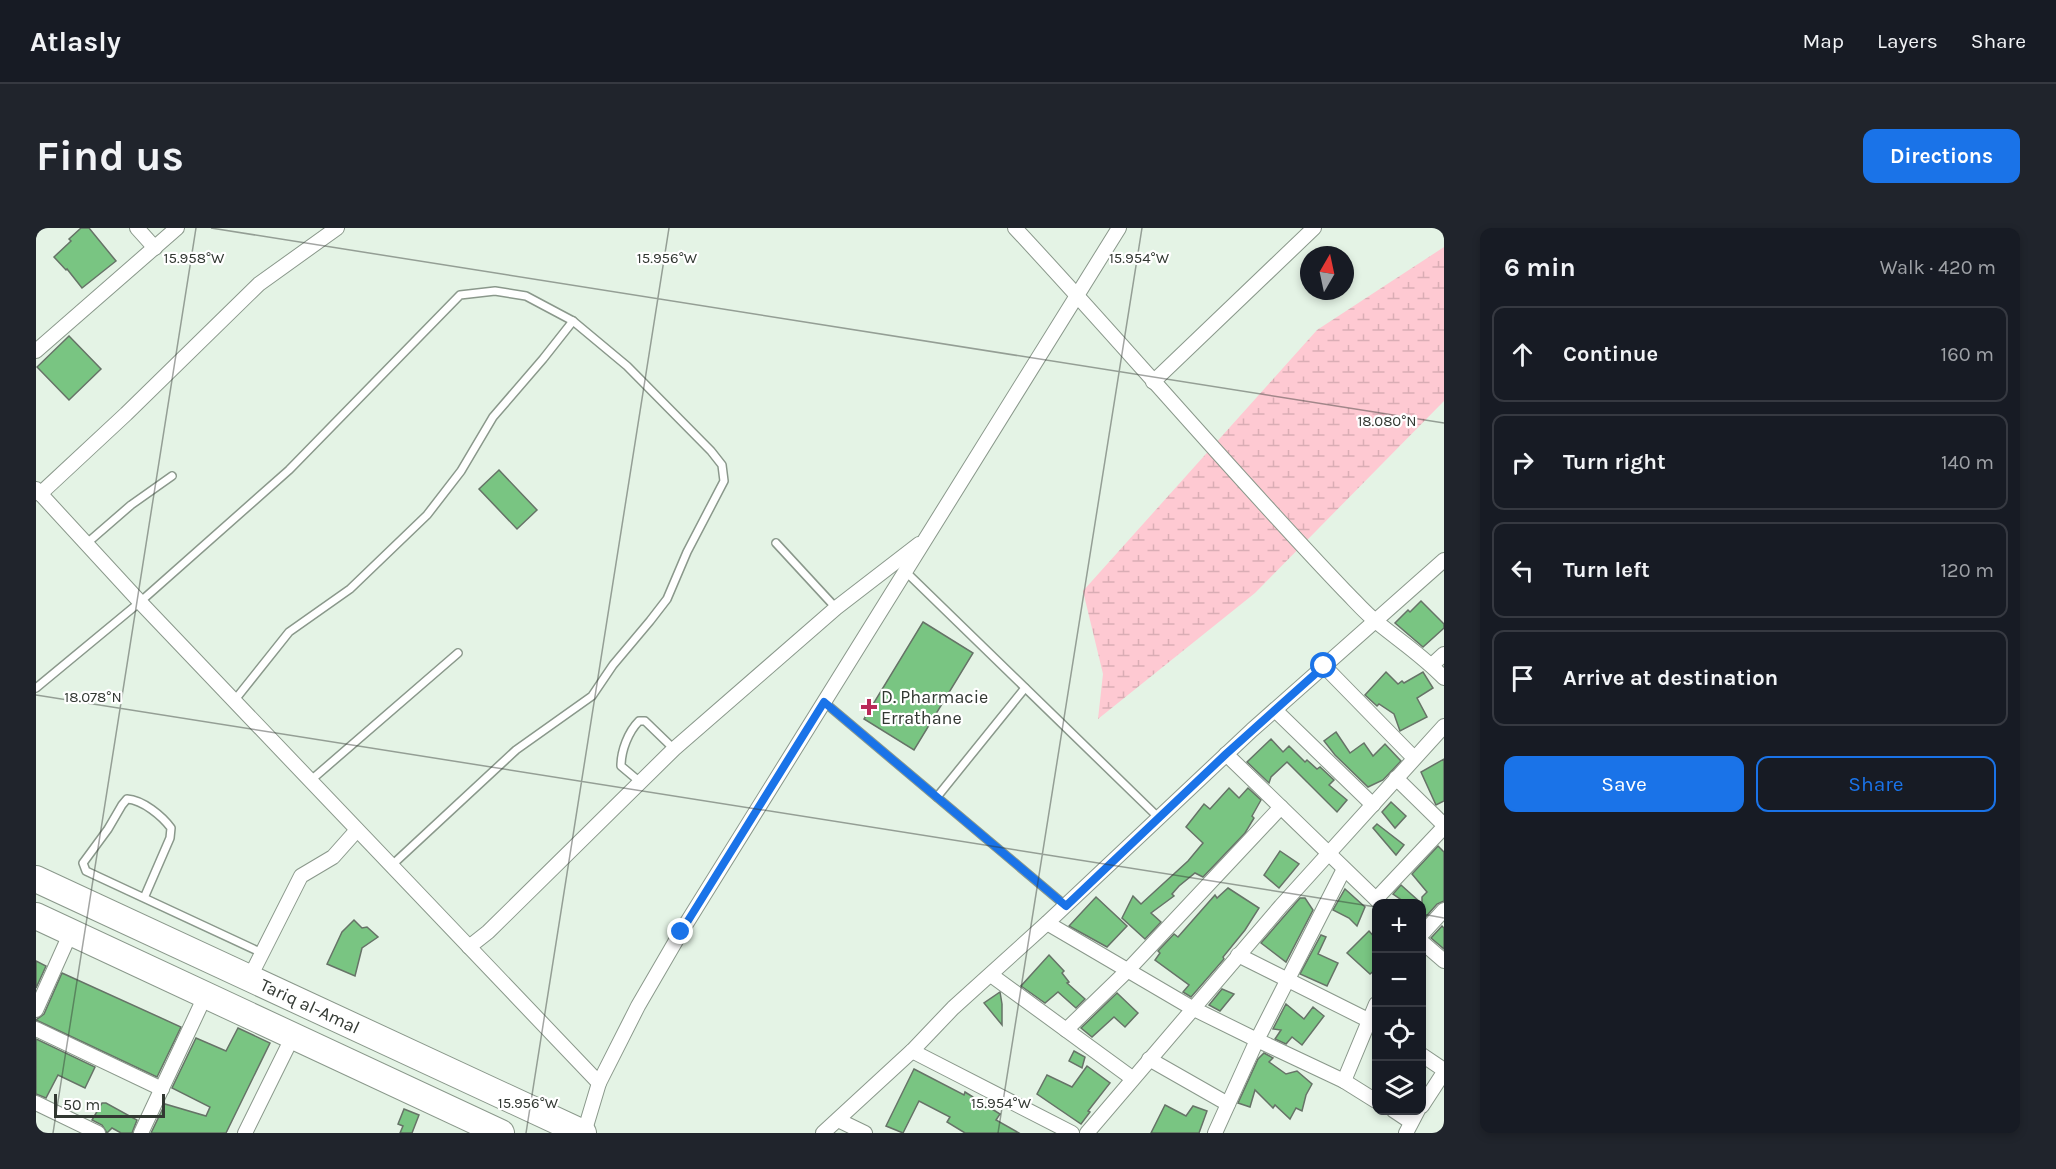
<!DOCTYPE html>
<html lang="en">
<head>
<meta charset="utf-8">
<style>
  :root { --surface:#171b24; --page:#20242c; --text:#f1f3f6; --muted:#9ea1a6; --line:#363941; --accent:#1a73e8 }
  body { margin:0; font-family:Karla,sans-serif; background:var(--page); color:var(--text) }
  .controls { position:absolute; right:18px; bottom:18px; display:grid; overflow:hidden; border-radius:12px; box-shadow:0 3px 9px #0003 }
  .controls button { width:54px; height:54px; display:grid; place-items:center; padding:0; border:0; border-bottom:2px solid var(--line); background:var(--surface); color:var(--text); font:30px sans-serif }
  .compass { position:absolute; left:1264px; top:18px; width:54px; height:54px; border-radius:50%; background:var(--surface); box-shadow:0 3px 9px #0003; rotate:9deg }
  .scale { position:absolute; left:18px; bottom:15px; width:111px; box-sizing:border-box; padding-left:6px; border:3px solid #323832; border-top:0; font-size:16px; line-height:21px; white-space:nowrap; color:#323832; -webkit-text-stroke:4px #fff; paint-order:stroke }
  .stop { position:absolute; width:18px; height:18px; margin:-14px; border:4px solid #1a73e8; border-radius:50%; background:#fff }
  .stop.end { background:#1a73e8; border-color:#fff; box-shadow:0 2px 6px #0008 }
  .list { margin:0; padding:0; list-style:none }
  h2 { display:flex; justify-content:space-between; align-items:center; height:78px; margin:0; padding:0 24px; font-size:26px }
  h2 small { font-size:20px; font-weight:400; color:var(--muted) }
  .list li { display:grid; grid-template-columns:39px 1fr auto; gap:18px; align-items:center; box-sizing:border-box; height:96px; margin:0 12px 12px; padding:0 12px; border:2px solid var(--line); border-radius:12px }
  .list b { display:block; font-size:22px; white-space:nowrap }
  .list em { font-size:20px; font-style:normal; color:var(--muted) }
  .actions { display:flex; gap:12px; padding:18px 24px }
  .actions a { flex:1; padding:14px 0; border:2px solid var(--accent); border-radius:12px; text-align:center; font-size:21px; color:var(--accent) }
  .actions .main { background:var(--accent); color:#fff }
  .icon { flex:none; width:33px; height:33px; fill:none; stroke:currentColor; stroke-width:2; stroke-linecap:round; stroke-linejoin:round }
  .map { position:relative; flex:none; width:1408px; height:905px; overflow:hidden; border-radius:12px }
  header { display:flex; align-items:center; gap:36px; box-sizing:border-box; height:84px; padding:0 30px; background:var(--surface); border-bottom:2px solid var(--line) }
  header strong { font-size:28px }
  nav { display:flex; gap:33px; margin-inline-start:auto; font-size:21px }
  .intro { display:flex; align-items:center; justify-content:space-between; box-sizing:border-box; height:144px; padding:0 36px }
  h1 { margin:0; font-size:42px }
  .button { padding:15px 27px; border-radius:12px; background:var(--accent); color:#fff; font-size:21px; font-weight:700 }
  main { display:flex; gap:36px; padding:0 36px }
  aside { flex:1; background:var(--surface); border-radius:12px; box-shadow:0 3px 9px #0003 }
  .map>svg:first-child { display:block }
</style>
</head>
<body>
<header>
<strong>Atlasly</strong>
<nav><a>Map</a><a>Layers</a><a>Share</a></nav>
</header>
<div class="intro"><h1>Find us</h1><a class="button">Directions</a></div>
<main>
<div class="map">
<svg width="1408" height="905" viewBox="0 0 1408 905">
  <defs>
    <pattern id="wetland-marsh" width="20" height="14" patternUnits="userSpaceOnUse" patternTransform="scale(1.5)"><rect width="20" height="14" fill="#fec9d2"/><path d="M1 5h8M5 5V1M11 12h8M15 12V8" fill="none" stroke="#daadb5"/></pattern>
  </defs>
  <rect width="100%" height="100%" fill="#e4f3e5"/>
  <polygon fill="url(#wetland-marsh)" points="1408,19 1408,173 1219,365 1062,491 1067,446 1047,363 1281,102"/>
  <g fill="#79c582" stroke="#667367" stroke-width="1.5">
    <polygon points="45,0 53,0 80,33 46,60 31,41 30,42 18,29 35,13 33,11"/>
    <polygon points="33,108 65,141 33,172 1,139"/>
    <polygon points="463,242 501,282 481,301 443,261"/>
    <polygon points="1385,373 1408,396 1408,400 1387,419 1359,395 1372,382 1374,384"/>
    <polygon points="887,394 937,425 878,522 828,491"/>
    <polygon points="1350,444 1362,456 1366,453 1368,455 1387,444 1397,460 1381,470 1391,489 1364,503 1358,486 1343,476 1341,478 1329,467"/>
    <polygon points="1300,504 1314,525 1328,515 1337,528 1349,516 1365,533 1347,552 1332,559 1299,527 1288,513"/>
    <polygon points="1235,511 1247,524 1253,518 1269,534 1271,532 1281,541 1284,539 1298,552 1293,557 1311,572 1301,584 1251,534 1235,549 1233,555 1211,534"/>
    <polygon points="1408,531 1408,573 1400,577 1385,544"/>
    <polygon points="1193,560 1203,570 1212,560 1225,572 1216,588 1218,590 1209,605 1167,649 1159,645 1143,658 1136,666 1138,668 1115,685 1125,694 1109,711 1086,690 1097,668 1105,676 1152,633 1167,615 1150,599 1168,576 1174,581"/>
    <polygon points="1355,574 1370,588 1359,600 1346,584"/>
    <polygon points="1341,596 1368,617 1360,627 1337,600"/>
    <polygon points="1402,618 1408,624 1408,673 1401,676 1386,693 1386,669 1391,664 1376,646"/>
    <polygon points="1244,623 1263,636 1243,660 1228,647"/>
    <polygon points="1365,657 1385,675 1370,675 1357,666"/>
    <polygon points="1192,660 1223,680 1209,702 1187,729 1188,731 1155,769 1147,764 1153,757 1119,732 1124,725 1122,723 1138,706 1142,709 1179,667 1181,670"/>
    <polygon points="1309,661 1329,679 1321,698 1313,690 1297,682"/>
    <polygon points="1060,669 1091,698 1071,719 1033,698"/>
    <polygon points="1264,670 1269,670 1277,682 1250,734 1225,715"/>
    <polygon points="318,692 326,700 331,699 342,709 326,720 319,748 291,736 306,704"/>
    <polygon points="1406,698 1408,700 1408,721 1395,710"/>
    <polygon points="1333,703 1341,712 1341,740 1334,746 1311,725"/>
    <polygon points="1285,707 1290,709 1282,726 1302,735 1291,758 1264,746"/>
    <polygon points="1013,727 1028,743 1026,745 1033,754 1031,755 1049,771 1040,780 1022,764 1009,775 985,758"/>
    <polygon points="0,733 10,738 0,760"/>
    <polygon points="26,745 145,799 121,849 0,792 8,786"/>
    <polygon points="1186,761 1198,766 1184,783 1173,777"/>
    <polygon points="964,764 966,776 966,797 948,775"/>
    <polygon points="1081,765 1102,785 1089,799 1078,789 1056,809 1045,800"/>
    <polygon points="1250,776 1268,791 1277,779 1288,788 1266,817 1256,809 1250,816 1239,811 1245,802 1237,801"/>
    <polygon points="202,800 234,815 190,905 115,905 129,876 170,888 174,879 136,860 160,810 190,823"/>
    <polygon points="0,811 59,839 49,860 22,847 10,870 0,866"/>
    <polygon points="1038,823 1049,829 1046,840 1033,833"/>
    <polygon points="1228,825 1237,830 1233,834 1250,846 1261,843 1276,856 1270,867 1266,883 1260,880 1254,891 1239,877 1237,880 1219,862 1214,879 1202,875 1222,831"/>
    <polygon points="1051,838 1074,855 1052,883 1054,884 1045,896 1001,866 1011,847 1036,859"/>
    <polygon points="878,841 928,867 929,864 964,886 960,892 983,905 929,905 911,894 914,889 883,873 867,905 850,898"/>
    <polygon points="66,875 70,875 101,892 96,905 85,905 76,900 71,905 66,897 56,892"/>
    <polygon points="1129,877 1150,888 1157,878 1171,883 1163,905 1115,905"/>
    <polygon points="368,881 383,887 376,905 364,905 367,898 362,896"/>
  </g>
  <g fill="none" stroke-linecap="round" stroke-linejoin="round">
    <g stroke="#8a988b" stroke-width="10">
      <g id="lane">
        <polyline points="740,315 800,380"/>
        <polyline points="50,316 95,277 136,248"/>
        <polyline points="869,343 1123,590"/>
        <polyline points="0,460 104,374 253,242 424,67 459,63 490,68 537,93 591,138 675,223 686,237 688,253 651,324 631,371 614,393 577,437 556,468 480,522 355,638"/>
        <polyline points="198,473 253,404 314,361 391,287 425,243 457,189 507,131 537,93"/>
        <polyline points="788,474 1030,678"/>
        <polyline points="274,553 422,425"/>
        <path d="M604 554 585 538C585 523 592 504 603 493H609L638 521"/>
        <polyline points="901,569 989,460"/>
        <path d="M108 670 134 610 135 600C126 588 107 572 91 571L86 577 72 601 47 635 50 643 226 725"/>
      </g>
    </g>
    <g stroke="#8a988b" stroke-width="16">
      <g id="street">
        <polyline points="101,0 119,20"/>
        <path d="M979 0C1091 120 1196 245 1309 363 1320 374 1330 386 1342 395 1364 413 1388 429 1408 450"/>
        <polyline points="0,123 141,0"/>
        <polyline points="1117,154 1278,0"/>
        <polyline points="0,261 104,374 563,855"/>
        <polyline points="4,266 90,186 223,56 301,0"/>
        <polyline points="1396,437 1408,426"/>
        <polyline points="1288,438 1378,530"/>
        <polyline points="1239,482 1337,577"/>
        <polyline points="1190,526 1345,676"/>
        <polyline points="1360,550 1408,597"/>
        <polyline points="1308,641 1221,812 1308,853 1340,873"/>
        <polyline points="1340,671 1408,599"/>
        <polyline points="1011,695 1156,780 1221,812 1179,905"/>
        <polyline points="1386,706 1408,682"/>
        <polyline points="1386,714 1408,733"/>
        <polyline points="433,719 452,704 638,521 800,380 883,316"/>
        <polyline points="1202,727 1340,796"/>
        <polyline points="955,747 1096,850"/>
        <polyline points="214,749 265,648 297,629 321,602"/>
        <polyline points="0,782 35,704"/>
        <polyline points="0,801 126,861"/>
        <polyline points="1030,802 1092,742 1245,579"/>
        <polyline points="876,823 1036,905"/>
        <polyline points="1386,827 1408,842"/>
        <polyline points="1113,831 1192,876"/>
        <polyline points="1308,853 1340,776"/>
        <polyline points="0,875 62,905"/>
        <polyline points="1386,878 1408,844"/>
        <polyline points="1357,882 1375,894"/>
        <polyline points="802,892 829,905"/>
        <polyline points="105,905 170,766"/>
        <polyline points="209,905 257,808"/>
        <polyline points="548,905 563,855 602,778 645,704 1083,0"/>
        <polyline points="787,905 876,823 917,780 1011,695 1216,502 1408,332"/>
        <polyline points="1051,905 1245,678 1408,498"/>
        <polyline points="1370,905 1382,882"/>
      </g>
    </g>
    <g stroke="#8a988b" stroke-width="28">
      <g id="highway">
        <path id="s1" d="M0 651 547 905"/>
        <polyline points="0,688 465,905"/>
      </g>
    </g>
    <use href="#lane" stroke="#fff" stroke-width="7"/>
    <use href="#street" stroke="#fff" stroke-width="14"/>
    <use href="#highway" stroke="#fff" stroke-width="26"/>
  </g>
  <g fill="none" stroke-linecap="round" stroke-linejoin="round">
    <polyline stroke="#1a73e8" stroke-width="8" points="645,704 788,474 1030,678 1190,526 1288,438"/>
  </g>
  <path fill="none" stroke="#323832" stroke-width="1.5" stroke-opacity="0.45" d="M175 0 1408 195M0 467 1340 679M1386 686 1408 690M17 905 160 0M490 905 633 0M962 905 1106 0"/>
  <path fill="#b92b59" stroke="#fff" stroke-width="2" d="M830 470h6v6h6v6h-6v6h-6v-6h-6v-6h6z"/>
  <g text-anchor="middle" stroke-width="4.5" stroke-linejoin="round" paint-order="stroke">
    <g font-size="18" fill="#323832" stroke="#fff" text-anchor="start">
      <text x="845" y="475">D. Pharmacie<tspan x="845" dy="21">Errathane</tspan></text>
    </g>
    <g font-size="18" fill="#323832" stroke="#fff">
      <text dy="6" stroke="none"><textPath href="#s1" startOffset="302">Tariq al-Amal</textPath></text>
    </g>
  </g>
  <g font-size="15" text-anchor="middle" fill="#323832" stroke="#fff" stroke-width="4.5" stroke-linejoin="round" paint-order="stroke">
    <text x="158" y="35">15.958°W</text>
    <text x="631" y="35">15.956°W</text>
    <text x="1103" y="35">15.954°W</text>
    <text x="1351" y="198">18.080°N</text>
    <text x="57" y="474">18.078°N</text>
    <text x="492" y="880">15.956°W</text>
    <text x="965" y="880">15.954°W</text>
  </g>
</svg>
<div class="controls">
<button>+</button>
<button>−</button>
<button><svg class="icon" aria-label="locate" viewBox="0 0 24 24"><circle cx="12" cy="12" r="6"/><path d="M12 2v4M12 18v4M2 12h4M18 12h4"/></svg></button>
<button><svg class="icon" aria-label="layers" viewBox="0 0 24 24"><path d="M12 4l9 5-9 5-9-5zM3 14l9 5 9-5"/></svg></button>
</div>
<svg class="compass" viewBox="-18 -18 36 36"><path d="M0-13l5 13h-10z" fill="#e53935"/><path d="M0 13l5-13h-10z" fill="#9ea1a6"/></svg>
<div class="scale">50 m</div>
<div class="stop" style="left:1288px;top:438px"></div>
<div class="stop end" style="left:645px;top:704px"></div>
</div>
<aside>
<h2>6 min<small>Walk · 420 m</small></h2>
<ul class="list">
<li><svg class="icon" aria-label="ahead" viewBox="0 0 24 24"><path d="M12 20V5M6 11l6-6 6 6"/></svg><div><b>Continue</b></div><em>160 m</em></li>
<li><svg class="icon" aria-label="right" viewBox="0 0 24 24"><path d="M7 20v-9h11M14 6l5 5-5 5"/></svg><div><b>Turn right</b></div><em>140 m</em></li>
<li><svg class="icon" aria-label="left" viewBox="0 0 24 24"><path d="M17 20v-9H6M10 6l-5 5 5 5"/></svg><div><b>Turn left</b></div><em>120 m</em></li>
<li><svg class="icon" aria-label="arrive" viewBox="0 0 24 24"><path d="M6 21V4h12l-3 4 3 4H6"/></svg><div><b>Arrive at destination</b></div></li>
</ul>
<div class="actions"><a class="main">Save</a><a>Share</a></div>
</aside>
</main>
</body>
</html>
